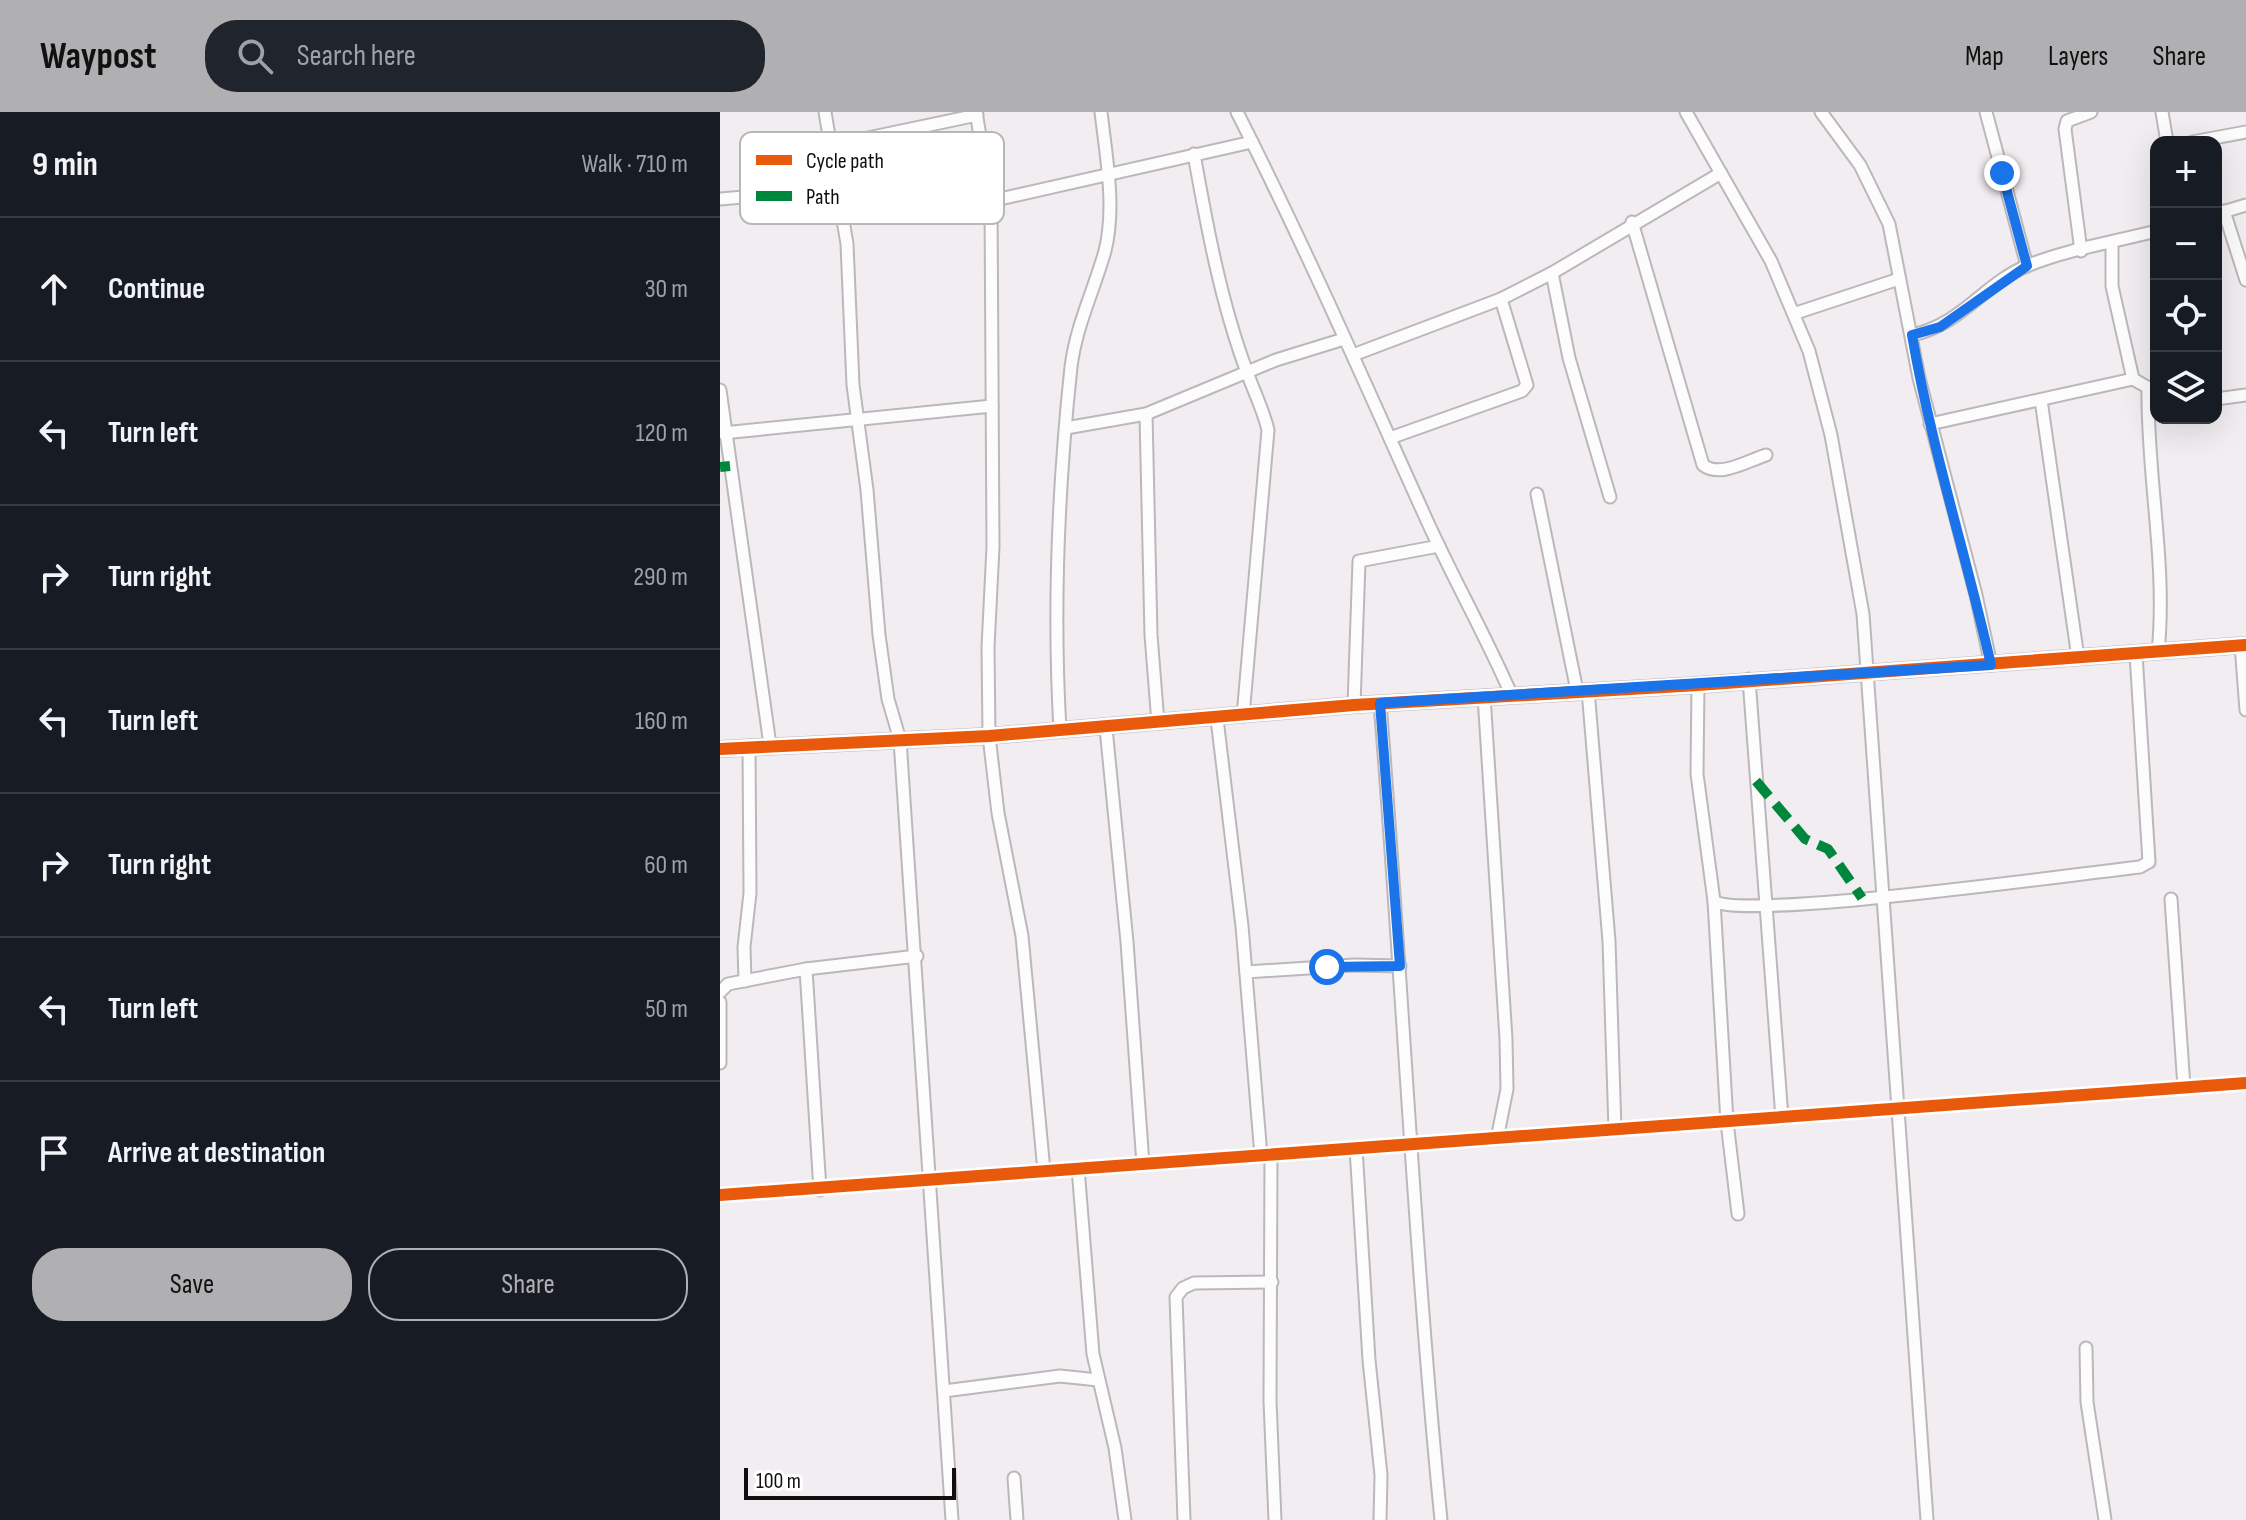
<!DOCTYPE html>
<html lang="en">
<head>
<meta charset="utf-8">
<style>
  :root { --surface:#171b24; --page:#20242c; --text:#f1f3f6; --muted:#9ea1a6; --line:#363941; --accent:#b0afb2 }
  body { margin:0; font-family:"Sofia Sans Condensed",sans-serif; background:var(--page); color:var(--text) }
  .controls { position:absolute; right:24px; top:24px; display:grid; overflow:hidden; border-radius:16px; box-shadow:0 8px 32px #0002 }
  .controls button { width:72px; height:72px; display:grid; place-items:center; padding:0; border:0; border-bottom:2px solid var(--line); background:var(--surface); color:var(--text); font:40px sans-serif }
  .scale { position:absolute; left:24px; bottom:20px; width:212px; box-sizing:border-box; padding-left:8px; border:4px solid #120e10; border-top:0; font-size:22px; line-height:28px; white-space:nowrap; color:#120e10; -webkit-text-stroke:6px #fff; paint-order:stroke }
  .stop { position:absolute; width:24px; height:24px; margin:-18px; border:6px solid #1a73e8; border-radius:50%; background:#fff }
  .stop.end { background:#1a73e8; border-color:#fff; box-shadow:0 2px 8px #0008 }
  .list { margin:0; padding:0; list-style:none }
  h2 { display:flex; justify-content:space-between; align-items:center; height:104px; margin:0; padding:0 32px; font-size:34px }
  h2 small { font-size:26px; font-weight:400; color:var(--muted) }
  .list li { display:grid; grid-template-columns:52px 1fr auto; gap:24px; align-items:center; box-sizing:border-box; height:144px; padding:0 32px; border-top:2px solid var(--line) }
  .list b { display:block; font-size:30px; white-space:nowrap }
  .list em { font-size:26px; font-style:normal; color:var(--muted) }
  .actions { display:flex; gap:16px; padding:24px 32px }
  .actions a { flex:1; padding:18px 0; border:2px solid var(--accent); border-radius:32px; text-align:center; font-size:28px; color:var(--accent) }
  .actions .main { background:var(--accent); color:#111 }
  .icon { flex:none; width:44px; height:44px; fill:none; stroke:currentColor; stroke-width:2; stroke-linecap:round; stroke-linejoin:round }
  .map { position:relative; flex:none; width:1526px; height:1408px; overflow:hidden }
  header { display:flex; align-items:center; gap:48px; box-sizing:border-box; height:112px; padding:0 40px; background:var(--accent); color:#111 }
  header strong { font-size:38px }
  nav { display:flex; gap:44px; margin-inline-start:auto; font-size:28px }
  .search { width:560px; height:72px; background:var(--page); display:flex; align-items:center; gap:20px; box-sizing:border-box; padding:0 28px; border-radius:32px; color:var(--muted); font-size:30px }
  main { display:flex }
  aside { flex:1; background:var(--surface) }
  .map>svg:first-child { display:block }
</style>
</head>
<body>
<header>
<strong>Waypost</strong>
<div class="search"><svg class="icon" aria-label="search" viewBox="0 0 24 24"><circle cx="10" cy="10" r="6"/><path d="M15 15l6 6"/></svg>Search here</div>
<nav><a>Map</a><a>Layers</a><a>Share</a></nav>
</header>
<main>
<aside>
<h2>9 min<small>Walk · 710 m</small></h2>
<ul class="list">
<li><svg class="icon" aria-label="ahead" viewBox="0 0 24 24"><path d="M12 20V5M6 11l6-6 6 6"/></svg><div><b>Continue</b></div><em>30 m</em></li>
<li><svg class="icon" aria-label="left" viewBox="0 0 24 24"><path d="M17 20v-9H6M10 6l-5 5 5 5"/></svg><div><b>Turn left</b></div><em>120 m</em></li>
<li><svg class="icon" aria-label="right" viewBox="0 0 24 24"><path d="M7 20v-9h11M14 6l5 5-5 5"/></svg><div><b>Turn right</b></div><em>290 m</em></li>
<li><svg class="icon" aria-label="left" viewBox="0 0 24 24"><path d="M17 20v-9H6M10 6l-5 5 5 5"/></svg><div><b>Turn left</b></div><em>160 m</em></li>
<li><svg class="icon" aria-label="right" viewBox="0 0 24 24"><path d="M7 20v-9h11M14 6l5 5-5 5"/></svg><div><b>Turn right</b></div><em>60 m</em></li>
<li><svg class="icon" aria-label="left" viewBox="0 0 24 24"><path d="M17 20v-9H6M10 6l-5 5 5 5"/></svg><div><b>Turn left</b></div><em>50 m</em></li>
<li><svg class="icon" aria-label="arrive" viewBox="0 0 24 24"><path d="M6 21V4h12l-3 4 3 4H6"/></svg><div><b>Arrive at destination</b></div></li>
</ul>
<div class="actions"><a class="main">Save</a><a>Share</a></div>
</aside>
<div class="map">
<svg width="1526" height="1408" viewBox="0 0 1526 1408">
  <rect width="100%" height="100%" fill="#f2edf0"/>
  <g fill="none" stroke-linecap="round" stroke-linejoin="round">
    <g stroke="#bcb7ba" stroke-width="15">
      <g id="minor">
        <polyline points="105,0 127,132 133,273 147,378 159,523 168,587 180,628 232,1408"/>
        <polyline points="256,0 271,89 532,30"/>
        <path d="M517 0C584 132 643 267 704 402 731 463 764 520 791 582"/>
        <polyline points="966,0 1051,149 1089,239 1111,323 1143,502 1207,1408"/>
        <polyline points="1101,0 1140,53 1169,112 1199,266 1256,483 1271,553"/>
        <polyline points="1266,0 1307,154"/>
        <polyline points="1442,0 1447,30"/>
        <polyline points="1472,30 1526,20"/>
        <polyline points="110,34 257,3"/>
        <path d="M474 42C487 115 501 191 527 260 534 280 543 297 548 318L523 604"/>
        <polyline points="0,87 117,77"/>
        <polyline points="271,89 273,435 268,535 269,624 278,701 302,824 324,1059"/>
        <polyline points="1504,99 1526,168"/>
        <polyline points="1496,102 1526,93"/>
        <path d="M912 110 983 353C1000 366 1027 349 1046 343"/>
        <polyline points="1392,130 1392,174 1413,267"/>
        <polyline points="1361,139 1345,17 1347,9 1371,0"/>
        <polyline points="832,161 849,246 890,385"/>
        <polyline points="1076,201 1179,167"/>
        <path d="M1192 223C1243 212 1264 171 1309 153 1349 137 1394 130 1436 119"/>
        <polyline points="633,243 781,187 832,161 1001,61"/>
        <polyline points="0,278 50,633"/>
        <path d="M1428 278C1427 365 1447 453 1438 540"/>
        <polyline points="1496,287 1526,283"/>
        <polyline points="1321,288 1358,546"/>
        <polyline points="426,302 431,523 438,611"/>
        <polyline points="1210,312 1413,267 1436,280"/>
        <polyline points="346,316 426,302 556,248 624,227"/>
        <polyline points="3,321 272,294"/>
        <polyline points="670,326 802,279 807,273 781,187"/>
        <polyline points="817,382 857,579"/>
        <polyline points="1521,533 1526,598"/>
        <polyline points="1029,567 1062,1006"/>
        <path d="M978 573 977 662 994 789C1021 809 1363 761 1420 755L1429 750 1416 542"/>
        <polyline points="868,578 889,829 895,1018"/>
        <polyline points="764,584 786,927 787,977 777,1027"/>
        <path d="M660 591C682 863 694 1137 721 1408"/>
        <polyline points="634,593 639,449 719,434"/>
        <polyline points="497,607 522,814 541,1044"/>
        <polyline points="386,616 407,830 423,1052"/>
        <path d="M340 618C333 497 338 376 351 255 356 214 374 178 385 139 396 95 386 44 381 0"/>
        <polyline points="1451,787 1464,975"/>
        <polyline points="994,789 1007,1010 1018,1102"/>
        <polyline points="86,857 100,1078"/>
        <polyline points="526,860 634,853 680,854"/>
        <polyline points="25,869 24,835 30,781 29,634"/>
        <polyline points="0,880 8,872 86,857 197,844"/>
        <polyline points="0,890 0,951"/>
        <polyline points="636,1036 649,1248 661,1363 660,1408"/>
        <polyline points="551,1044 550,1289 555,1408"/>
        <polyline points="358,1056 373,1242 395,1336 405,1408"/>
        <polyline points="0,1083 1526,971"/>
        <polyline points="1366,1236 1367,1290 1385,1408"/>
        <polyline points="224,1279 340,1264 378,1268"/>
        <polyline points="294,1366 297,1408"/>
        <polyline points="464,1408 456,1185 463,1176 474,1171 552,1170"/>
      </g>
    </g>
    <g stroke="#bcb7ba" stroke-width="18">
      <polyline id="tertiary" points="0,637 269,624 634,593 978,573 1526,533"/>
    </g>
    <use href="#minor" stroke="#fdfcfd" stroke-width="11"/>
    <use href="#tertiary" stroke="#fdfcfd" stroke-width="14"/>
    <g stroke="#00873e" stroke-width="10" stroke-dasharray="20 10" stroke-linecap="butt">
      <polyline points="0,355 10,354"/>
      <polyline points="1036,669 1085,727 1108,737 1142,786"/>
    </g>
    <g stroke="#fff" stroke-width="17">
      <g id="cycleway">
        <polyline points="0,637 269,624 634,593 978,573 1526,533"/>
        <polyline points="0,1083 1526,971"/>
      </g>
    </g>
    <use href="#cycleway" stroke="#e8590c" stroke-width="12"/>
  </g>
  <g fill="none" stroke-linecap="round" stroke-linejoin="round">
    <path stroke="#1a73e8" stroke-width="10" d="M607 855 680 854 660 591 1271 553C1246 443 1211 334 1192 223L1220 215 1307 154 1282 61"/>
  </g>
  <rect x="20" y="20" width="264" height="92" rx="12" fill="#fff" stroke="#b8b7b7" stroke-width="2"/>
  <rect x="36" y="43" width="36" height="10" fill="#e8590c"/>
  <rect x="36" y="79" width="36" height="10" fill="#00873e"/>
  <g font-size="22" fill="#120e10">
    <text x="86" y="56">Cycle path</text>
    <text x="86" y="92">Path</text>
  </g>
</svg>
<div class="controls">
<button>+</button>
<button>−</button>
<button><svg class="icon" aria-label="locate" viewBox="0 0 24 24"><circle cx="12" cy="12" r="6"/><path d="M12 2v4M12 18v4M2 12h4M18 12h4"/></svg></button>
<button><svg class="icon" aria-label="layers" viewBox="0 0 24 24"><path d="M12 4l9 5-9 5-9-5zM3 14l9 5 9-5"/></svg></button>
</div>
<div class="scale">100 m</div>
<div class="stop" style="left:607px;top:855px"></div>
<div class="stop end" style="left:1282px;top:61px"></div>
</div>
</main>
</body>
</html>
